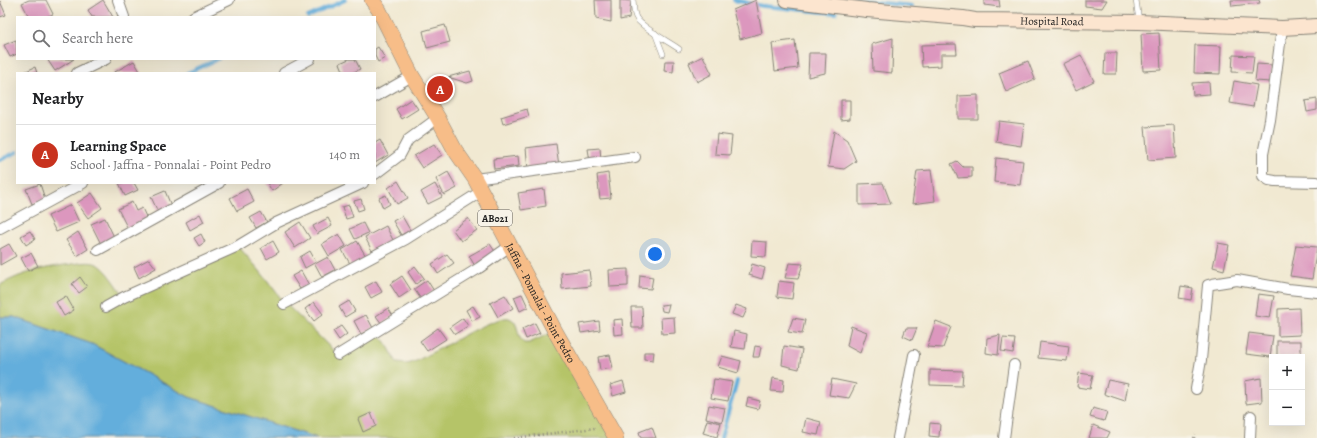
<!DOCTYPE html>
<html lang="en">
<head>
<meta charset="utf-8">
<style>
  :root { --surface:#fff; --page:#f6f6f6; --text:#202124; --muted:#757577; --line:#e0e0e0; --accent:#c8321e }
  body { margin:0; font-family:Alegreya,serif; background:var(--page); color:var(--text) }
  .controls { position:absolute; right:12px; bottom:12px; display:grid; overflow:hidden; border-radius:0px; box-shadow:0 4px 16px #0002 }
  .controls button { width:36px; height:36px; display:grid; place-items:center; padding:0; border:0; border-bottom:1px solid var(--line); background:var(--surface); color:var(--text); font:20px sans-serif }
  .you { position:absolute; left:655px; top:254px; width:14px; height:14px; margin:-10px; border:3px solid #fff; border-radius:50%; background:#1a73e8; box-shadow:0 0 0 6px #1a73e833 }
  .badge { display:grid; place-items:center; width:26px; height:26px; border-radius:50%; background:var(--accent); color:#fff; font-size:13px; font-weight:700 }
  .pin { position:absolute; translate:-50% -50%; border:2px solid #fff; box-shadow:0 1px 4px #0006 }
  .list { margin:0; padding:0; list-style:none }
  h2 { display:flex; justify-content:space-between; align-items:center; height:52px; margin:0; padding:0 16px; font-size:17px }
  h2 small { font-size:13px; font-weight:400; color:var(--muted) }
  .list li { display:grid; grid-template-columns:26px 1fr auto; gap:12px; align-items:center; box-sizing:border-box; height:60px; padding:0 16px; border-top:1px solid var(--line) }
  .list b { display:block; font-size:15px; white-space:nowrap }
  .list p { margin:0; font-size:13px; white-space:nowrap; color:var(--muted) }
  .list em { font-size:13px; font-style:normal; color:var(--muted) }
  .icon { flex:none; width:22px; height:22px; fill:none; stroke:currentColor; stroke-width:2; stroke-linecap:round; stroke-linejoin:round }
  .map { position:relative; flex:none; width:1317px; height:438px; overflow:hidden }
  .search { position:absolute; background:var(--surface); box-shadow:0 4px 16px #0002; left:16px; top:16px; width:360px; height:44px; display:flex; align-items:center; gap:10px; box-sizing:border-box; padding:0 14px; border-radius:0px; color:var(--muted); font-size:15px }
  .panel { position:absolute; background:var(--surface); box-shadow:0 4px 16px #0002; left:16px; top:72px; width:360px; height:112px; border-radius:0px }
  .map>svg:first-child { display:block }
</style>
</head>
<body>
<div class="map">
<svg width="1317" height="438" viewBox="0 0 1317 438">
  <rect width="100%" height="100%" fill="#f7f3e8"/>
  <filter id="ink" filterUnits="userSpaceOnUse"><feTurbulence type="fractalNoise" baseFrequency=".025" numOctaves="2"/><feDisplacementMap in="SourceGraphic" scale="8" xChannelSelector="R" yChannelSelector="G"/><feConvolveMatrix kernelMatrix="1 2 1 2 8 2 1 2 1" color-interpolation-filters="sRGB"/></filter>
  <filter id="wash" filterUnits="userSpaceOnUse"><feTurbulence type="fractalNoise" baseFrequency=".012" numOctaves="4" result="noise"/><feDisplacementMap in="SourceGraphic" scale="16" xChannelSelector="R" yChannelSelector="G"/><feGaussianBlur stdDeviation="0.9" result="paint"/><feColorMatrix in="noise" values="0 0 0 0 0 0 0 0 0 0 0 0 0 0 0 0 0 1.4 0 .05"/><feComposite in="paint" operator="in"/></filter>
  <g filter="url(#wash)">
    <rect width="100%" height="100%" fill="#f1e9d2"/>
    <path fill="#b5c467" stroke="#687042" d="M238 246 260 271 283 301 338 355 378 332 389 348 397 363C400 363 403 364 406 364 415 363 423 357 431 353 452 343 472 329 494 321 498 320 504 317 509 318 520 321 516 338 524 343H529L555 331 616 438H317L189 397 92 344 14 317H0V285C23 272 47 267 73 264 80 263 90 261 97 264 107 268 118 288 125 297Z"/>
    <polygon fill="#64aedc" stroke="#40657c" points="0,317 14,317 92,344 189,397 317,438 0,438"/>
    <g fill="none" stroke-linecap="round" stroke-linejoin="round">
      <g stroke="#64aedc" stroke-width="4">
        <polyline points="734,0 763,6 836,13"/>
        <polyline points="855,0 912,6"/>
        <polyline points="308,17 345,0"/>
        <polyline points="187,73 218,59"/>
        <polyline points="0,160 17,152"/>
        <polyline points="721,438 737,381"/>
      </g>
    </g>
    <g id="blocks">
      <g fill="#dc97be">
        <polygon points="29,0 46,0 53,14 46,17 29,17 22,3"/>
        <polygon points="103,0 113,17 92,17 88,10"/>
        <polygon points="595,0 611,0 611,22 596,19"/>
        <polygon points="620,0 631,1 629,18 620,20"/>
        <polygon points="756,0 762,33 740,39 733,10"/>
        <polygon points="984,0 999,0 1000,7 984,5"/>
        <polygon points="1085,0 1107,0 1102,8 1085,6"/>
        <polygon points="1231,0 1259,0 1260,3 1232,6"/>
        <polygon points="0,1 6,15 0,17"/>
        <polygon points="445,25 450,42 427,48 423,31"/>
        <polygon points="1159,33 1161,70 1143,71 1141,34"/>
        <polygon points="893,38 892,73 873,71 872,44"/>
        <polygon points="16,40 17,54 10,57 4,45"/>
        <polygon points="795,40 798,68 775,71 772,43"/>
        <polygon points="956,44 957,54 941,54 941,66 922,67 921,45"/>
        <polygon points="1195,45 1221,46 1220,74 1194,73"/>
        <polygon points="378,47 385,58 378,62 375,56 375,49"/>
        <polygon points="809,53 826,53 825,73 808,77"/>
        <polygon points="1105,53 1117,53 1116,74 1104,74"/>
        <polygon points="1081,55 1094,81 1076,90 1063,64"/>
        <polygon points="1233,55 1254,56 1252,73 1232,72"/>
        <polygon points="703,56 712,74 697,82 689,63"/>
        <polygon points="47,59 74,59 55,71"/>
        <polygon points="349,59 355,59 360,69 352,73 344,73 340,63"/>
        <polygon points="134,61 141,73 113,73"/>
        <polygon points="665,61 674,61 673,72 664,71"/>
        <polygon points="1028,61 1035,79 1006,92 999,73"/>
        <polygon points="1257,64 1272,65 1271,82 1255,81"/>
        <polygon points="35,67 37,73 22,73"/>
        <polygon points="470,71 473,81 467,83 448,77"/>
        <polygon points="1234,81 1257,85 1253,107 1230,103"/>
        <polygon points="1209,82 1210,94 1193,95 1192,83"/>
        <polygon points="978,95 978,119 958,119 958,96"/>
        <polygon points="411,99 418,109 402,119 396,109"/>
        <polygon points="1317,99 1317,110 1307,112 1305,101"/>
        <polygon points="841,100 850,100 850,119 841,120"/>
        <polygon points="527,109 529,116 503,124 501,117"/>
        <polygon points="999,121 1024,124 1021,146 996,142"/>
        <polygon points="1174,125 1176,158 1148,160 1145,127"/>
        <polygon points="834,131 847,140 856,161 844,169 828,167"/>
        <polygon points="717,134 732,136 730,155 715,154"/>
        <polygon points="380,140 388,155 375,163 375,143"/>
        <polygon points="434,144 442,155 422,168 414,156"/>
        <polygon points="556,144 559,166 528,170 526,148"/>
        <polygon points="600,148 601,160 590,161 588,149"/>
        <polygon points="518,156 519,166 494,169 493,159"/>
        <polygon points="996,158 1023,161 1020,185 994,182"/>
        <polygon points="957,161 963,167 972,167 972,177 958,178 951,164"/>
        <polygon points="931,170 935,201 912,204 917,171"/>
        <polygon points="448,172 457,188 444,195 436,179"/>
        <polygon points="608,173 611,198 600,199 597,175"/>
        <polygon points="398,181 408,198 397,204 388,188"/>
        <polygon points="119,183 134,183 138,190 125,196"/>
        <polygon points="267,183 283,183 272,191"/>
        <polygon points="883,183 891,204 859,205 859,184"/>
        <polygon points="40,184 45,199 32,204 26,189"/>
        <polygon points="435,184 442,197 428,204 421,192"/>
        <polygon points="247,189 254,202 237,211 230,198"/>
        <polygon points="544,189 546,206 521,210 518,193"/>
        <polygon points="165,191 172,208 159,214 151,197"/>
        <polygon points="92,193 102,208 88,218 77,203"/>
        <polygon points="386,195 390,204 383,208 379,198"/>
        <polygon points="361,199 364,209 358,211 354,201"/>
        <polygon points="132,202 136,211 142,208 147,219 128,229 118,209"/>
        <polygon points="71,205 79,222 56,232 48,216"/>
        <polygon points="349,205 353,217 346,219 342,207"/>
        <polygon points="261,212 267,222 256,228 250,218"/>
        <polygon points="200,214 204,222 190,230 186,222"/>
        <polygon points="402,216 410,230 401,235 393,221"/>
        <polygon points="105,218 114,237 101,244 91,224"/>
        <polygon points="328,218 332,226 317,234 313,226"/>
        <polygon points="468,218 477,230 461,241 453,230"/>
        <polygon points="300,222 310,238 295,248 285,232"/>
        <polygon points="363,223 368,233 355,239 350,229"/>
        <polygon points="386,226 393,240 372,251 365,237"/>
        <polygon points="30,231 35,239 26,245 21,236"/>
        <polygon points="78,232 88,249 77,256 66,240"/>
        <polygon points="201,234 205,242 199,246 194,238"/>
        <polygon points="339,234 346,246 329,256 322,244"/>
        <polygon points="273,241 279,252 267,259 261,248"/>
        <polygon points="357,241 367,258 352,267 342,250"/>
        <polygon points="752,241 767,242 766,257 751,256"/>
        <polygon points="1218,243 1229,245 1224,270 1213,267"/>
        <polygon points="9,244 16,256 0,265 0,249"/>
        <polygon points="490,244 496,253 475,266 469,256"/>
        <polygon points="1296,245 1317,247 1312,279 1290,276"/>
        <polygon points="310,251 316,262 305,268 300,257"/>
        <polygon points="31,253 38,266 28,271 21,258"/>
        <polygon points="447,254 454,263 438,274 432,264"/>
        <polygon points="328,257 335,270 322,277 315,264"/>
        <polygon points="149,259 156,268 139,278 134,267"/>
        <polygon points="789,263 803,264 798,279 785,278"/>
        <polygon points="752,264 765,268 762,279 749,275"/>
        <polygon points="415,266 424,278 416,284 408,272"/>
        <polygon points="628,269 628,286 610,287 609,270"/>
        <polygon points="589,270 591,286 562,289 561,273"/>
        <polygon points="301,271 309,285 300,289 292,276"/>
        <polygon points="640,275 653,277 651,289 639,288"/>
        <polygon points="402,276 411,290 399,298 390,284"/>
        <polygon points="80,277 87,287 79,293 72,284"/>
        <polygon points="427,280 434,291 421,299 414,289"/>
        <polygon points="376,281 382,292 371,298 365,287"/>
        <polygon points="779,281 794,283 792,299 777,297"/>
        <polygon points="1181,286 1193,288 1191,300 1179,298"/>
        <polygon points="522,294 528,307 520,311 514,297"/>
        <polygon points="1258,294 1274,296 1270,318 1255,316"/>
        <polygon points="505,295 513,308 498,317 490,303"/>
        <polygon points="66,296 74,310 64,316 56,302"/>
        <polygon points="349,301 355,311 345,317 339,307"/>
        <polygon points="314,302 323,314 314,321 305,309"/>
        <polygon points="669,304 667,312 662,311 661,305"/>
        <polygon points="736,305 747,309 743,318 732,314"/>
        <polygon points="473,306 480,317 472,321 466,310"/>
        <polygon points="631,307 642,307 643,328 632,328"/>
        <polygon points="388,308 393,316 382,324 376,316"/>
        <polygon points="1299,308 1300,335 1278,336 1278,309"/>
        <polygon points="366,315 373,328 361,334 354,321"/>
        <polygon points="674,317 675,333 662,334 661,318"/>
        <polygon points="463,318 468,326 455,334 450,327"/>
        <polygon points="793,318 805,320 802,334 788,332"/>
        <polygon points="622,319 623,334 614,335 613,320"/>
        <polygon points="599,321 600,330 581,333 579,324"/>
        <polygon points="936,321 951,327 943,348 927,347"/>
        <polygon points="535,323 540,333 526,339 522,329"/>
        <polygon points="341,326 347,334 339,340 333,331"/>
        <polygon points="851,326 867,332 860,353 847,346"/>
        <polygon points="438,328 446,339 427,351 420,341"/>
        <polygon points="906,328 917,328 912,340 903,336"/>
        <polygon points="734,331 747,334 745,349 731,347"/>
        <polygon points="1249,333 1273,336 1270,357 1246,354"/>
        <polygon points="1000,335 998,355 986,353 987,338"/>
        <polygon points="1003,338 1015,339 1013,353 1001,351"/>
        <rect x="1277" y="341" width="24" height="16"/>
        <polygon points="1040,342 1069,346 1067,361 1038,358"/>
        <polygon points="755,346 761,347 759,357 753,357"/>
        <polygon points="784,346 802,349 799,369 782,365"/>
        <polygon points="644,352 654,352 653,360 644,359"/>
        <polygon points="610,355 613,368 600,370 598,357"/>
        <polygon points="722,356 741,361 738,373 718,367"/>
        <polygon points="930,370 963,371 962,386 930,385"/>
        <polygon points="1079,373 1093,375 1090,389 1077,387"/>
        <polygon points="773,378 784,380 783,392 771,391"/>
        <polygon points="1261,378 1262,402 1246,404 1245,381"/>
        <polygon points="714,379 732,382 728,401 711,398"/>
        <polygon points="832,379 856,384 849,398 829,395"/>
        <polygon points="1108,380 1128,384 1125,401 1104,394"/>
        <polygon points="623,381 626,392 613,396 610,385"/>
        <polygon points="748,398 760,401 758,409 746,406"/>
        <polygon points="709,405 725,408 722,422 706,418"/>
        <polygon points="1093,408 1107,412 1104,421 1090,417"/>
        <polygon points="371,413 376,426 363,432 358,419"/>
        <polygon points="806,418 821,422 818,435 803,432"/>
        <polygon points="707,420 721,423 717,437 703,433"/>
        <polygon points="930,423 940,424 939,437 929,436"/>
        <polygon points="1093,425 1110,432 1107,438 1089,438"/>
        <polygon points="652,427 656,438 641,438 639,432"/>
      </g>
    </g>
  </g>
  <g filter="url(#ink)">
    <use href="#blocks" fill-opacity="0" stroke="#868277" stroke-width="1"/>
    <g fill="none" stroke-linecap="round" stroke-linejoin="round">
      <g stroke="#868277" stroke-width="6">
        <g id="lane">
          <path d="M633 0C634 6 633 14 637 19 643 28 669 42 679 49"/>
          <polyline points="1136,0 1139,21"/>
          <polyline points="655,33 663,54"/>
        </g>
      </g>
      <g stroke="#868277" stroke-width="12">
        <g id="street">
          <polyline points="118,0 124,17"/>
          <polyline points="193,17 229,0"/>
          <polyline points="1282,28 1270,120 1263,154 1263,176 1269,180 1275,181 1317,182"/>
          <polyline points="77,73 106,59"/>
          <polyline points="284,73 310,59"/>
          <polyline points="375,97 412,76"/>
          <polyline points="375,174 400,155 408,140 438,118"/>
          <polyline points="475,179 635,157"/>
          <polyline points="0,228 83,183"/>
          <polyline points="98,250 219,183"/>
          <polyline points="284,304 406,239 482,191"/>
          <polyline points="106,307 124,297 238,246 276,223 363,183"/>
          <polyline points="338,355 479,268 510,246"/>
          <polyline points="1196,389 1201,360 1208,285 1212,284 1237,280 1288,289 1317,292"/>
          <polyline points="898,438 914,355"/>
          <polyline points="1004,438 1014,365"/>
          <polyline points="1250,438 1251,416"/>
        </g>
      </g>
      <g stroke="#868277" stroke-width="16">
        <g id="secondary">
          <path id="s1" d="M787 0 867 10 963 18 975 20 1139 22 1282 28 1317 26"/>
        </g>
      </g>
      <g stroke="#868277" stroke-width="16">
        <g id="primary">
          <path id="s2" d="M372 0 379 10 412 76 438 118 455 150 475 179 555 331 616 438"/>
        </g>
      </g>
      <g stroke="#868277" stroke-width="2.5" stroke-dasharray="1 3" stroke-linecap="butt">
        <polyline points="514,438 595,428"/>
        <polyline points="1194,438 1195,434"/>
      </g>
      <use href="#lane" stroke="#fff" stroke-width="5"/>
      <use href="#street" stroke="#fff" stroke-width="10"/>
      <use href="#secondary" stroke="#fce5cf" stroke-width="14"/>
      <use href="#primary" stroke="#f7bd88" stroke-width="15"/>
    </g>
  </g>
  <g text-anchor="middle" stroke-width="3" stroke-linejoin="round" paint-order="stroke">
    <rect fill="#f7f3e8" stroke="#5e5c59" stroke-width="1" x="478" y="210" width="34" height="16" rx="3"/>
    <g font-size="10" font-weight="bold" fill="#1c1c1c">
      <text x="495" y="222">AB021</text>
    </g>
    <g font-size="11" fill="#1c1c1c" stroke="#f7f3e8">
      <text dy="4" stroke="none"><textPath href="#s1" startOffset="266">Hospital Road</textPath></text>
      <text dy="4" stroke="none"><textPath href="#s2" startOffset="347">Jaffna - Ponnalai - Point Pedro</textPath></text>
    </g>
  </g>
</svg>
<div class="controls">
<button>+</button>
<button>−</button>
</div>
<div class="you"></div>
<div class="pin badge" style="left:440px;top:89px">A</div>
<div class="search"><svg class="icon" aria-label="search" viewBox="0 0 24 24"><circle cx="10" cy="10" r="6"/><path d="M15 15l6 6"/></svg>Search here</div>
<section class="panel">
<h2>Nearby<small></small></h2>
<ul class="list">
<li><span class="badge">A</span><div><b>Learning Space</b><p>School · Jaffna - Ponnalai - Point Pedro</p></div><em>140 m</em></li>
</ul>
</section>
</div>
</body>
</html>
